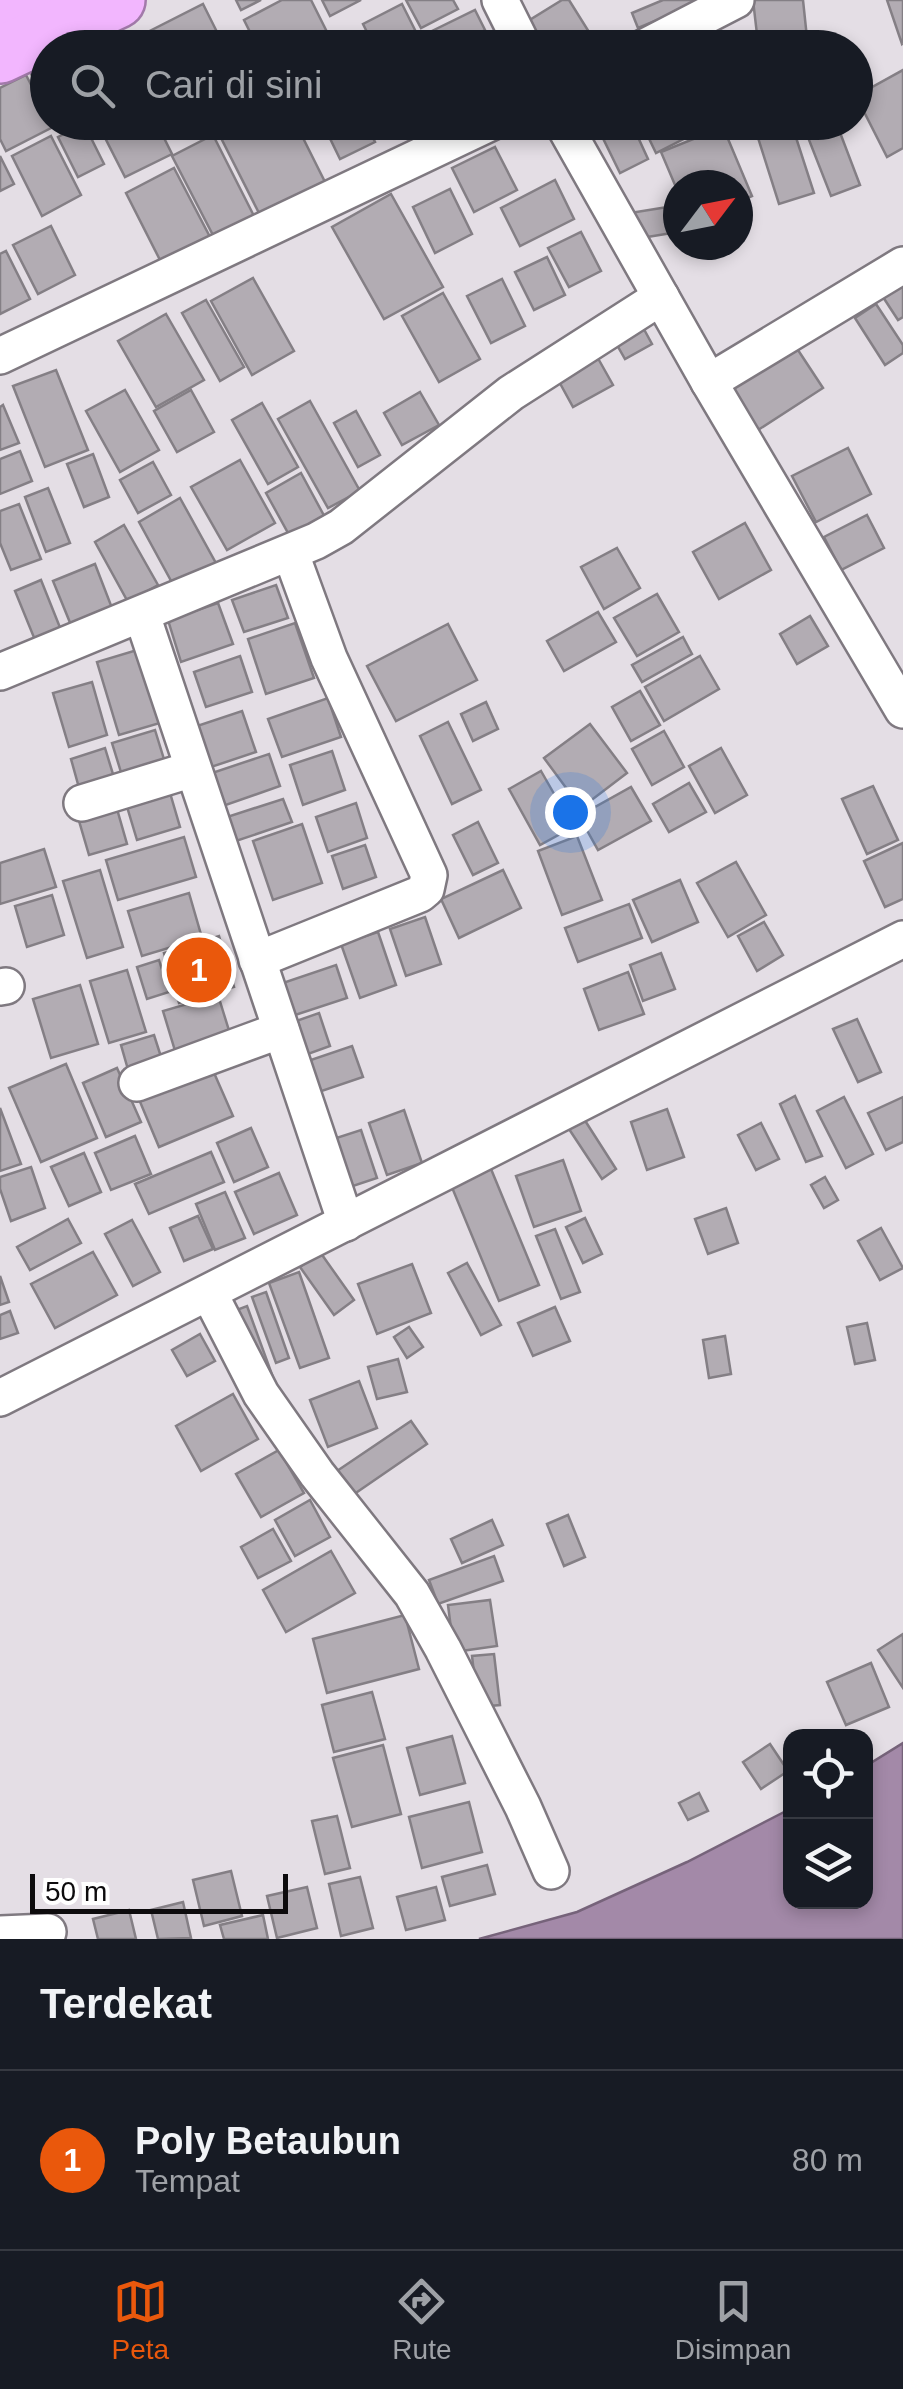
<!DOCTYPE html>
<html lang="id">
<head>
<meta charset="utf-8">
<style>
  :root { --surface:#171b24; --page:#20242c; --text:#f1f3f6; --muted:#9ea1a6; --line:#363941; --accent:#ea580c }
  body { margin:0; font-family:Helvetica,sans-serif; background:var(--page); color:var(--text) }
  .controls { position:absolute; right:30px; bottom:30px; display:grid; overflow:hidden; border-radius:20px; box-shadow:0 5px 15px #0003 }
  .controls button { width:90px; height:90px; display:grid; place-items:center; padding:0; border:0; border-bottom:2px solid var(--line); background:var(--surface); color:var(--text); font:50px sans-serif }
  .compass { position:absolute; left:663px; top:170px; width:90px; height:90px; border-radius:50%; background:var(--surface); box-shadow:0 5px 15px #0003; rotate:58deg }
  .scale { position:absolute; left:30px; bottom:25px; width:258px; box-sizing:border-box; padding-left:10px; border:5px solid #0d0b0d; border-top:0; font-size:28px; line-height:35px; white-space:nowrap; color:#0d0b0d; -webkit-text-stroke:8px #fff; paint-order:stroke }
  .you { position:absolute; left:570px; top:812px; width:35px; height:35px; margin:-25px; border:8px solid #fff; border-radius:50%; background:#1a73e8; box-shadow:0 0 0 15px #1a73e833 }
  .badge { display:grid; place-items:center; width:65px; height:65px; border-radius:50%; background:var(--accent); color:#fff; font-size:32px; font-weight:700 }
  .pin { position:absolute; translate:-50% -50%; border:5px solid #fff; box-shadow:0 2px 10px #0006 }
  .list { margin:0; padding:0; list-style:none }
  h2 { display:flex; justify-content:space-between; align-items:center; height:130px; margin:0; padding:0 40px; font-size:42px }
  h2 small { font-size:32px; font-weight:400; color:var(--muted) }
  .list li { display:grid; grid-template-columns:65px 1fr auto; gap:30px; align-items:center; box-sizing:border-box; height:180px; padding:0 40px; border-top:2px solid var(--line) }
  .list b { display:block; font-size:38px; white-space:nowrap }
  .list p { margin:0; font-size:32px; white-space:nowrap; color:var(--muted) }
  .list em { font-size:32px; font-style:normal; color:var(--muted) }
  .icon { flex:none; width:55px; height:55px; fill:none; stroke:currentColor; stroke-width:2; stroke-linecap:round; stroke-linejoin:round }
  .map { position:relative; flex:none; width:903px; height:1939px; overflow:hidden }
  .search { position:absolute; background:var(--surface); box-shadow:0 5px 15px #0003; left:30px; right:30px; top:30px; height:110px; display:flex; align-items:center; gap:25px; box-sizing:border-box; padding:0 35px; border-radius:55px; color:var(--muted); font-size:38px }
  .sheet { height:310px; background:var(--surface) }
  nav { display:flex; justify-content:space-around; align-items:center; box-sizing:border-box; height:140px; border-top:2px solid var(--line); background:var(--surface); font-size:28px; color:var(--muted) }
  nav a { display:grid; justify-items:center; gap:5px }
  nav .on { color:var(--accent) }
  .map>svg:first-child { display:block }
</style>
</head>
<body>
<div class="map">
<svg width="903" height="1939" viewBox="0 0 903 1939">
  <rect width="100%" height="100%" fill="#e4dee5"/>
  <polygon fill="#a389a8" stroke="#76637a" stroke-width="2.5" points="903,1743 903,1939 479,1939 577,1912 687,1862 790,1809 790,1902 866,1902 866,1766"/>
  <g fill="#b2acb3" stroke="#847f85" stroke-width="2.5">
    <polygon points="236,0 261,0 241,10"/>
    <polygon points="282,0 311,0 327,32 296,48 258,48 244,20"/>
    <polygon points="322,0 361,0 330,16"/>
    <polygon points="406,0 453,0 458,9 421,28"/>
    <polygon points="562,0 569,0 599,48 534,48 520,26"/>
    <polygon points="663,0 692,0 694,5 638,28 632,13"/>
    <polygon points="753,0 803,0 807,38 758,43"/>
    <polygon points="887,0 903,0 903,43 902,44"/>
    <polygon points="203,4 225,48 128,48 126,43"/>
    <polygon points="402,4 420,40 405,48 375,48 363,24"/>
    <polygon points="475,10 485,30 450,48 439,48 430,32"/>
    <polygon points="106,31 114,48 73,48"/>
    <polygon points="48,58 48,106 28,68"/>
    <polygon points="903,70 903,148 887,157 856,96"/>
    <polygon points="26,75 53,127 6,151 0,139 0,88"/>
    <polygon points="102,122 156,122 172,154 125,177 98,124"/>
    <polygon points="238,122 295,122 326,184 261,217 218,132"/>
    <polygon points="322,122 365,122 375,142 340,159"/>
    <polygon points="595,122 631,122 648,159 620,173"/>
    <polygon points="641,122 715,122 715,123 656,153"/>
    <polygon points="753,122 791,122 814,193 779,204"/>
    <polygon points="802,122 836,122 860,185 831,196"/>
    <polygon points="84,124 104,164 78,177 58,137"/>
    <polygon points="723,127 752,196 738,202 738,185 678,185 678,192 661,152"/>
    <polygon points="213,135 255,218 215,239 172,156"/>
    <polygon points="51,136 81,195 42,216 12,156"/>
    <polygon points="495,147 517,190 474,212 452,168"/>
    <polygon points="0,156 14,184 0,191"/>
    <polygon points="174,168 210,237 161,262 126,193"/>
    <polygon points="555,180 574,219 520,246 501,208"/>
    <polygon points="450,189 472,234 435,253 413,207"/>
    <polygon points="391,194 443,287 384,319 332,227"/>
    <polygon points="674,206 678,232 635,239 630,213"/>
    <polygon points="51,226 75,275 38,294 13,245"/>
    <polygon points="581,232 601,271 569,287 548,248"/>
    <polygon points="6,251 30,299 0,314 0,254"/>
    <polygon points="547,257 565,295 534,310 515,272"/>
    <polygon points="253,278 294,351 252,375 211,301"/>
    <polygon points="502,279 525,326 491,343 467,296"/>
    <polygon points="903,284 903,317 898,320 883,297"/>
    <polygon points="443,293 480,359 439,382 402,316"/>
    <polygon points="206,300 244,367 220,381 182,313"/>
    <polygon points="876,304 903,345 903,353 885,365 855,318"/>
    <polygon points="166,314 204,380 156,407 118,341"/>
    <polygon points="640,322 652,344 625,359 613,338"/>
    <polygon points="796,347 823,388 758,430 732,389"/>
    <polygon points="595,353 613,385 573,407 556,376"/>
    <polygon points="56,370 88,450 45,467 13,386"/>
    <polygon points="125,390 159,450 120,472 86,411"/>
    <polygon points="191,390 214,432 177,452 154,411"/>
    <polygon points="420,392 439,425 402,445 384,413"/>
    <polygon points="310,401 360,491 328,508 278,419"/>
    <polygon points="262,403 298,467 268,484 232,420"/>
    <polygon points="3,405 19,443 0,450 0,407"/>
    <polygon points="356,411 380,455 358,467 334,423"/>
    <polygon points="848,448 871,494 816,522 792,476"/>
    <polygon points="20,451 32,481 0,494 0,459"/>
    <polygon points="93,454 109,497 84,507 67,464"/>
    <polygon points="240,460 275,523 227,550 191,487"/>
    <polygon points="153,462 171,495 138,513 120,480"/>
    <polygon points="301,473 328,523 293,542 266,493"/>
    <polygon points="48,488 70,543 46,552 25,497"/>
    <polygon points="180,498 217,565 175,588 139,522"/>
    <polygon points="19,504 41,559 11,570 0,543 0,511"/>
    <polygon points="867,515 884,548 841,570 824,537"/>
    <polygon points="745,523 771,570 719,599 693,552"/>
    <polygon points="124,525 158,585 128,602 95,542"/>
    <polygon points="617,548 640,588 604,609 581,567"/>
    <polygon points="95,564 112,608 71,625 53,581"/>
    <polygon points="41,580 61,630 35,640 15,591"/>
    <polygon points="276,585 288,618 244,632 232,600"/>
    <polygon points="657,594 679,632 637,656 614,618"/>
    <polygon points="218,603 233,644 181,662 168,620"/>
    <polygon points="598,612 616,642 564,671 547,641"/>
    <polygon points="810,616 828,646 797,664 780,634"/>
    <polygon points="295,623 314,678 266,694 248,639"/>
    <polygon points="448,624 477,680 396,721 367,666"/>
    <polygon points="683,637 692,654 642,682 632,665"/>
    <polygon points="137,650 160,723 119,735 97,662"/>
    <polygon points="240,656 252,692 206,707 194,672"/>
    <polygon points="700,656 719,689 664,721 645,687"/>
    <polygon points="92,682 107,735 69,747 53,693"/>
    <polygon points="640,691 660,725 631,741 612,707"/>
    <polygon points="328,698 341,737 282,757 268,719"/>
    <polygon points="486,702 498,729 473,741 461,714"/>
    <polygon points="242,711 256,752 205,769 191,728"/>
    <polygon points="448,722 481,790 452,804 420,736"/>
    <polygon points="590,724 627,773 581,808 544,758"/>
    <polygon points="155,730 167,769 124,782 112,743"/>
    <polygon points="664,731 684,767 652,785 632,749"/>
    <polygon points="105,748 116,784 81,795 71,759"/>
    <polygon points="721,748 747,795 715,813 689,766"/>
    <polygon points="332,751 345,790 303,805 290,765"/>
    <polygon points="269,754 280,786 223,806 212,773"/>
    <polygon points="541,771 573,827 540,845 509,789"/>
    <polygon points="689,783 706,812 669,832 653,804"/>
    <polygon points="168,786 180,827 137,840 125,800"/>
    <polygon points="873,786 898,840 867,854 842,799"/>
    <polygon points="631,787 651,821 598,850 579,816"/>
    <polygon points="283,799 292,822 236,841 227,817"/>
    <polygon points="115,802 127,844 89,855 77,814"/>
    <polygon points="356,803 367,838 328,852 316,817"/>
    <polygon points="478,822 498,863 473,875 453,835"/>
    <polygon points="302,824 322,883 273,900 253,841"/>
    <polygon points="577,836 602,900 562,915 538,851"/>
    <polygon points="184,837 196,877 118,900 106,860"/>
    <polygon points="903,843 903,899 885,907 864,861"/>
    <polygon points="365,845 376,877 343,889 332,856"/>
    <polygon points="44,849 56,887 0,904 0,863"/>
    <polygon points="736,862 766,915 728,937 697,883"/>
    <polygon points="100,870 123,947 87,958 63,881"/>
    <polygon points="503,870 521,908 459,938 441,899"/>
    <polygon points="680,880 698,922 652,942 633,900"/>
    <polygon points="189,893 202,938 142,956 128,911"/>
    <polygon points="52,895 64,935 27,947 15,906"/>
    <polygon points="629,904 642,938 578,962 565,928"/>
    <polygon points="425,917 441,964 406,976 390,929"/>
    <polygon points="764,922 783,955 757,971 738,936"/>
    <polygon points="378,932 396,985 360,998 341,944"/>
    <polygon points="219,936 234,987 179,1003 164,953"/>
    <polygon points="661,953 675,989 643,1001 630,965"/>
    <polygon points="159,960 169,992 147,999 137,967"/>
    <polygon points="336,965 347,998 286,1018 274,986"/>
    <polygon points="127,970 146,1032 109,1043 90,981"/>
    <polygon points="628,972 644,1014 599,1030 584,989"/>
    <polygon points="80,985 98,1044 51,1058 33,999"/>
    <polygon points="218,995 231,1037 176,1054 163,1011"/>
    <polygon points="319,1013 330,1046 297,1058 285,1025"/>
    <polygon points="857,1019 881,1072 858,1082 833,1029"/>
    <polygon points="154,1035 163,1063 129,1073 121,1045"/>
    <polygon points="352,1046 363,1077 307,1096 296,1065"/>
    <polygon points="66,1064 97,1138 41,1162 9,1088"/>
    <polygon points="211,1066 233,1116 159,1147 138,1097"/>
    <polygon points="117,1068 141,1122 106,1137 83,1083"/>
    <polygon points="795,1096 822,1156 806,1162 780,1104"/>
    <polygon points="844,1097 873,1154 846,1168 817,1111"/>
    <polygon points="903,1097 903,1142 886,1150 868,1113"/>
    <polygon points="0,1108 21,1164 0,1171"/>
    <polygon points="667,1109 684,1157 647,1170 631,1122"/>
    <polygon points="404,1110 422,1163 387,1175 369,1123"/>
    <polygon points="584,1119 616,1169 602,1179 569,1129"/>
    <polygon points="761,1123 779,1159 756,1170 738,1135"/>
    <polygon points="251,1128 268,1167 234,1182 217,1143"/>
    <polygon points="361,1130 377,1178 344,1189 327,1141"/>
    <polygon points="135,1136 151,1174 111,1190 95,1153"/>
    <polygon points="211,1152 224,1182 149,1214 135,1184"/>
    <polygon points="84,1153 101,1192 69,1206 51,1167"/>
    <polygon points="563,1160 581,1211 534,1227 516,1176"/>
    <polygon points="31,1167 45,1208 11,1221 0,1189 0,1177"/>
    <polygon points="491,1169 539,1285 499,1301 451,1185"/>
    <polygon points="279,1173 297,1215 254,1234 235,1192"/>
    <polygon points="825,1177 838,1200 824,1208 811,1185"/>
    <polygon points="225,1192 245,1238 215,1250 196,1204"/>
    <polygon points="726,1208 738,1243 708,1254 695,1219"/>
    <polygon points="198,1216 213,1249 184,1261 170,1228"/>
    <polygon points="585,1218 602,1254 583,1263 566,1227"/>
    <polygon points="68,1219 81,1243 30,1270 17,1247"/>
    <polygon points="132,1220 160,1272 133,1286 105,1234"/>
    <polygon points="881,1228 903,1268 880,1280 858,1241"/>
    <polygon points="555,1229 580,1292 561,1299 536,1236"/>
    <polygon points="93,1252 117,1295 55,1328 31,1284"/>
    <polygon points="320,1252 354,1300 334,1315 300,1267"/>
    <polygon points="467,1263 501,1325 481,1335 448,1273"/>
    <polygon points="412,1264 431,1313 377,1334 358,1284"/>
    <polygon points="299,1272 329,1358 300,1368 269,1283"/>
    <polygon points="0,1276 9,1302 0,1305"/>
    <polygon points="266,1292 289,1358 276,1363 252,1297"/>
    <polygon points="247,1306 274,1380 261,1385 234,1311"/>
    <polygon points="555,1307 570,1341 533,1356 518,1323"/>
    <polygon points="10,1311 18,1333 0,1339 0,1315"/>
    <polygon points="867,1323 875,1360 855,1364 847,1327"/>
    <polygon points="409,1327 423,1347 407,1358 394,1337"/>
    <polygon points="200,1334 215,1361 187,1376 172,1350"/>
    <polygon points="725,1336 731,1374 709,1378 703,1340"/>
    <polygon points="398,1359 407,1392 377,1399 368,1367"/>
    <polygon points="359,1381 377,1428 328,1447 310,1400"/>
    <polygon points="233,1394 258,1439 201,1471 176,1426"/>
    <polygon points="411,1421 427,1444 347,1499 331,1475"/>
    <polygon points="279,1450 304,1493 261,1517 236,1474"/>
    <polygon points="310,1500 330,1537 295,1556 275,1520"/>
    <polygon points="568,1515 585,1557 564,1566 547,1524"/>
    <polygon points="492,1520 503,1545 462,1563 451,1539"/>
    <polygon points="273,1529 291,1561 258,1578 241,1547"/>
    <polygon points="331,1551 355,1593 286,1632 263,1590"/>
    <polygon points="494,1556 503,1581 438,1604 429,1580"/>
    <polygon points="490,1600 497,1646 454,1652 448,1605"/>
    <polygon points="405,1615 419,1669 327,1693 313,1639"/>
    <polygon points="903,1634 903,1688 878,1650"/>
    <polygon points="494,1654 500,1705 478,1707 472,1656"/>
    <polygon points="871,1663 889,1707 846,1725 827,1682"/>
    <polygon points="372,1692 385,1739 334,1752 322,1705"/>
    <polygon points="452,1736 465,1783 420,1795 407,1748"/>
    <polygon points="770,1744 788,1771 761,1789 743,1762"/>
    <polygon points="383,1745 401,1814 352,1827 333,1758"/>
    <polygon points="699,1793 708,1811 688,1820 679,1803"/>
    <polygon points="469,1802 482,1852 422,1868 409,1817"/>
    <polygon points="337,1816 350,1868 325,1874 312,1821"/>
    <polygon points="487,1865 495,1894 450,1906 442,1877"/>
    <polygon points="231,1871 242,1916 204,1926 193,1880"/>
    <polygon points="360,1877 373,1928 341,1936 329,1884"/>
    <polygon points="307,1887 317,1928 277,1938 267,1896"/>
    <polygon points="436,1887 445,1920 406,1930 397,1897"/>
    <polygon points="183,1902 191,1938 158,1939 151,1910"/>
    <polygon points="129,1910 136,1939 98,1939 93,1919"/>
    <polygon points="263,1915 268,1939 224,1939 220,1925"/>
  </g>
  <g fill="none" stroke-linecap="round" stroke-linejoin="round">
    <g stroke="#7f7980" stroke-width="40">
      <g id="street">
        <polyline points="500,0 524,48"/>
        <polyline points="643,48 736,0"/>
        <polyline points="562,122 709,382 903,710"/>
        <polyline points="0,356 492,122"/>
        <polyline points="709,382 903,265"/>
        <polyline points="142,615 346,1223"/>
        <polyline points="0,672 316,541 341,527 511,393 661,297"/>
        <polyline points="82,803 193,769"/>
        <polyline points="257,960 420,894 426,889 429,875 329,658 291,554"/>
        <polyline points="0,987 6,986"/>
        <polyline points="137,1083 281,1030"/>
        <polyline points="209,1293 261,1394 317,1474 412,1594 443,1649 523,1807 551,1871"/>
        <polyline points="0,1398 903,939"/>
        <polyline points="0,1934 48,1932"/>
      </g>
    </g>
    <g stroke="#a27aaa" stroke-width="60">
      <g id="highway">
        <polyline points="0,12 26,0"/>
        <polyline points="0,55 117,0"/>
      </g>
    </g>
    <use href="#street" stroke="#fff" stroke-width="35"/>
    <use href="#highway" stroke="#f2b6fe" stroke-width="55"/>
  </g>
</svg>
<div class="controls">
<button><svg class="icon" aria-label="locate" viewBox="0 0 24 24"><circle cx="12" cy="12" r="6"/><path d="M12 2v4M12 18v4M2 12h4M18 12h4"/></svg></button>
<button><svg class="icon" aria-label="layers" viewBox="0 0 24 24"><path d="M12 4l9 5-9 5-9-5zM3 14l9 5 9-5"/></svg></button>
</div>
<svg class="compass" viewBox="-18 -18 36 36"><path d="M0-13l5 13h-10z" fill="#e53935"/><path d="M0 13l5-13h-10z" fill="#9ea1a6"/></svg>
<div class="scale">50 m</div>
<div class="you"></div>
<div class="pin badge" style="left:199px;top:970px">1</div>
<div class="search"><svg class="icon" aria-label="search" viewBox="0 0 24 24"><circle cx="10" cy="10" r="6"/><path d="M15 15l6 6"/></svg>Cari di sini</div>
</div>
<section class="sheet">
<h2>Terdekat<small></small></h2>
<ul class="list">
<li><span class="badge">1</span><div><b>Poly Betaubun</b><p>Tempat</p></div><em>80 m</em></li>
</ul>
</section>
<nav>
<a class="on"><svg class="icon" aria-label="map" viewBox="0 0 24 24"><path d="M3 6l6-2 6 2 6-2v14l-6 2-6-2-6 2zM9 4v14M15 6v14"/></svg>Peta</a>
<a><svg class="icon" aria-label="directions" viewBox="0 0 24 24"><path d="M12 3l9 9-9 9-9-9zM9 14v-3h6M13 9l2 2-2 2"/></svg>Rute</a>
<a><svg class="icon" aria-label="saved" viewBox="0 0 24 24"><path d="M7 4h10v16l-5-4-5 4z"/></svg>Disimpan</a>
</nav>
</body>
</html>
